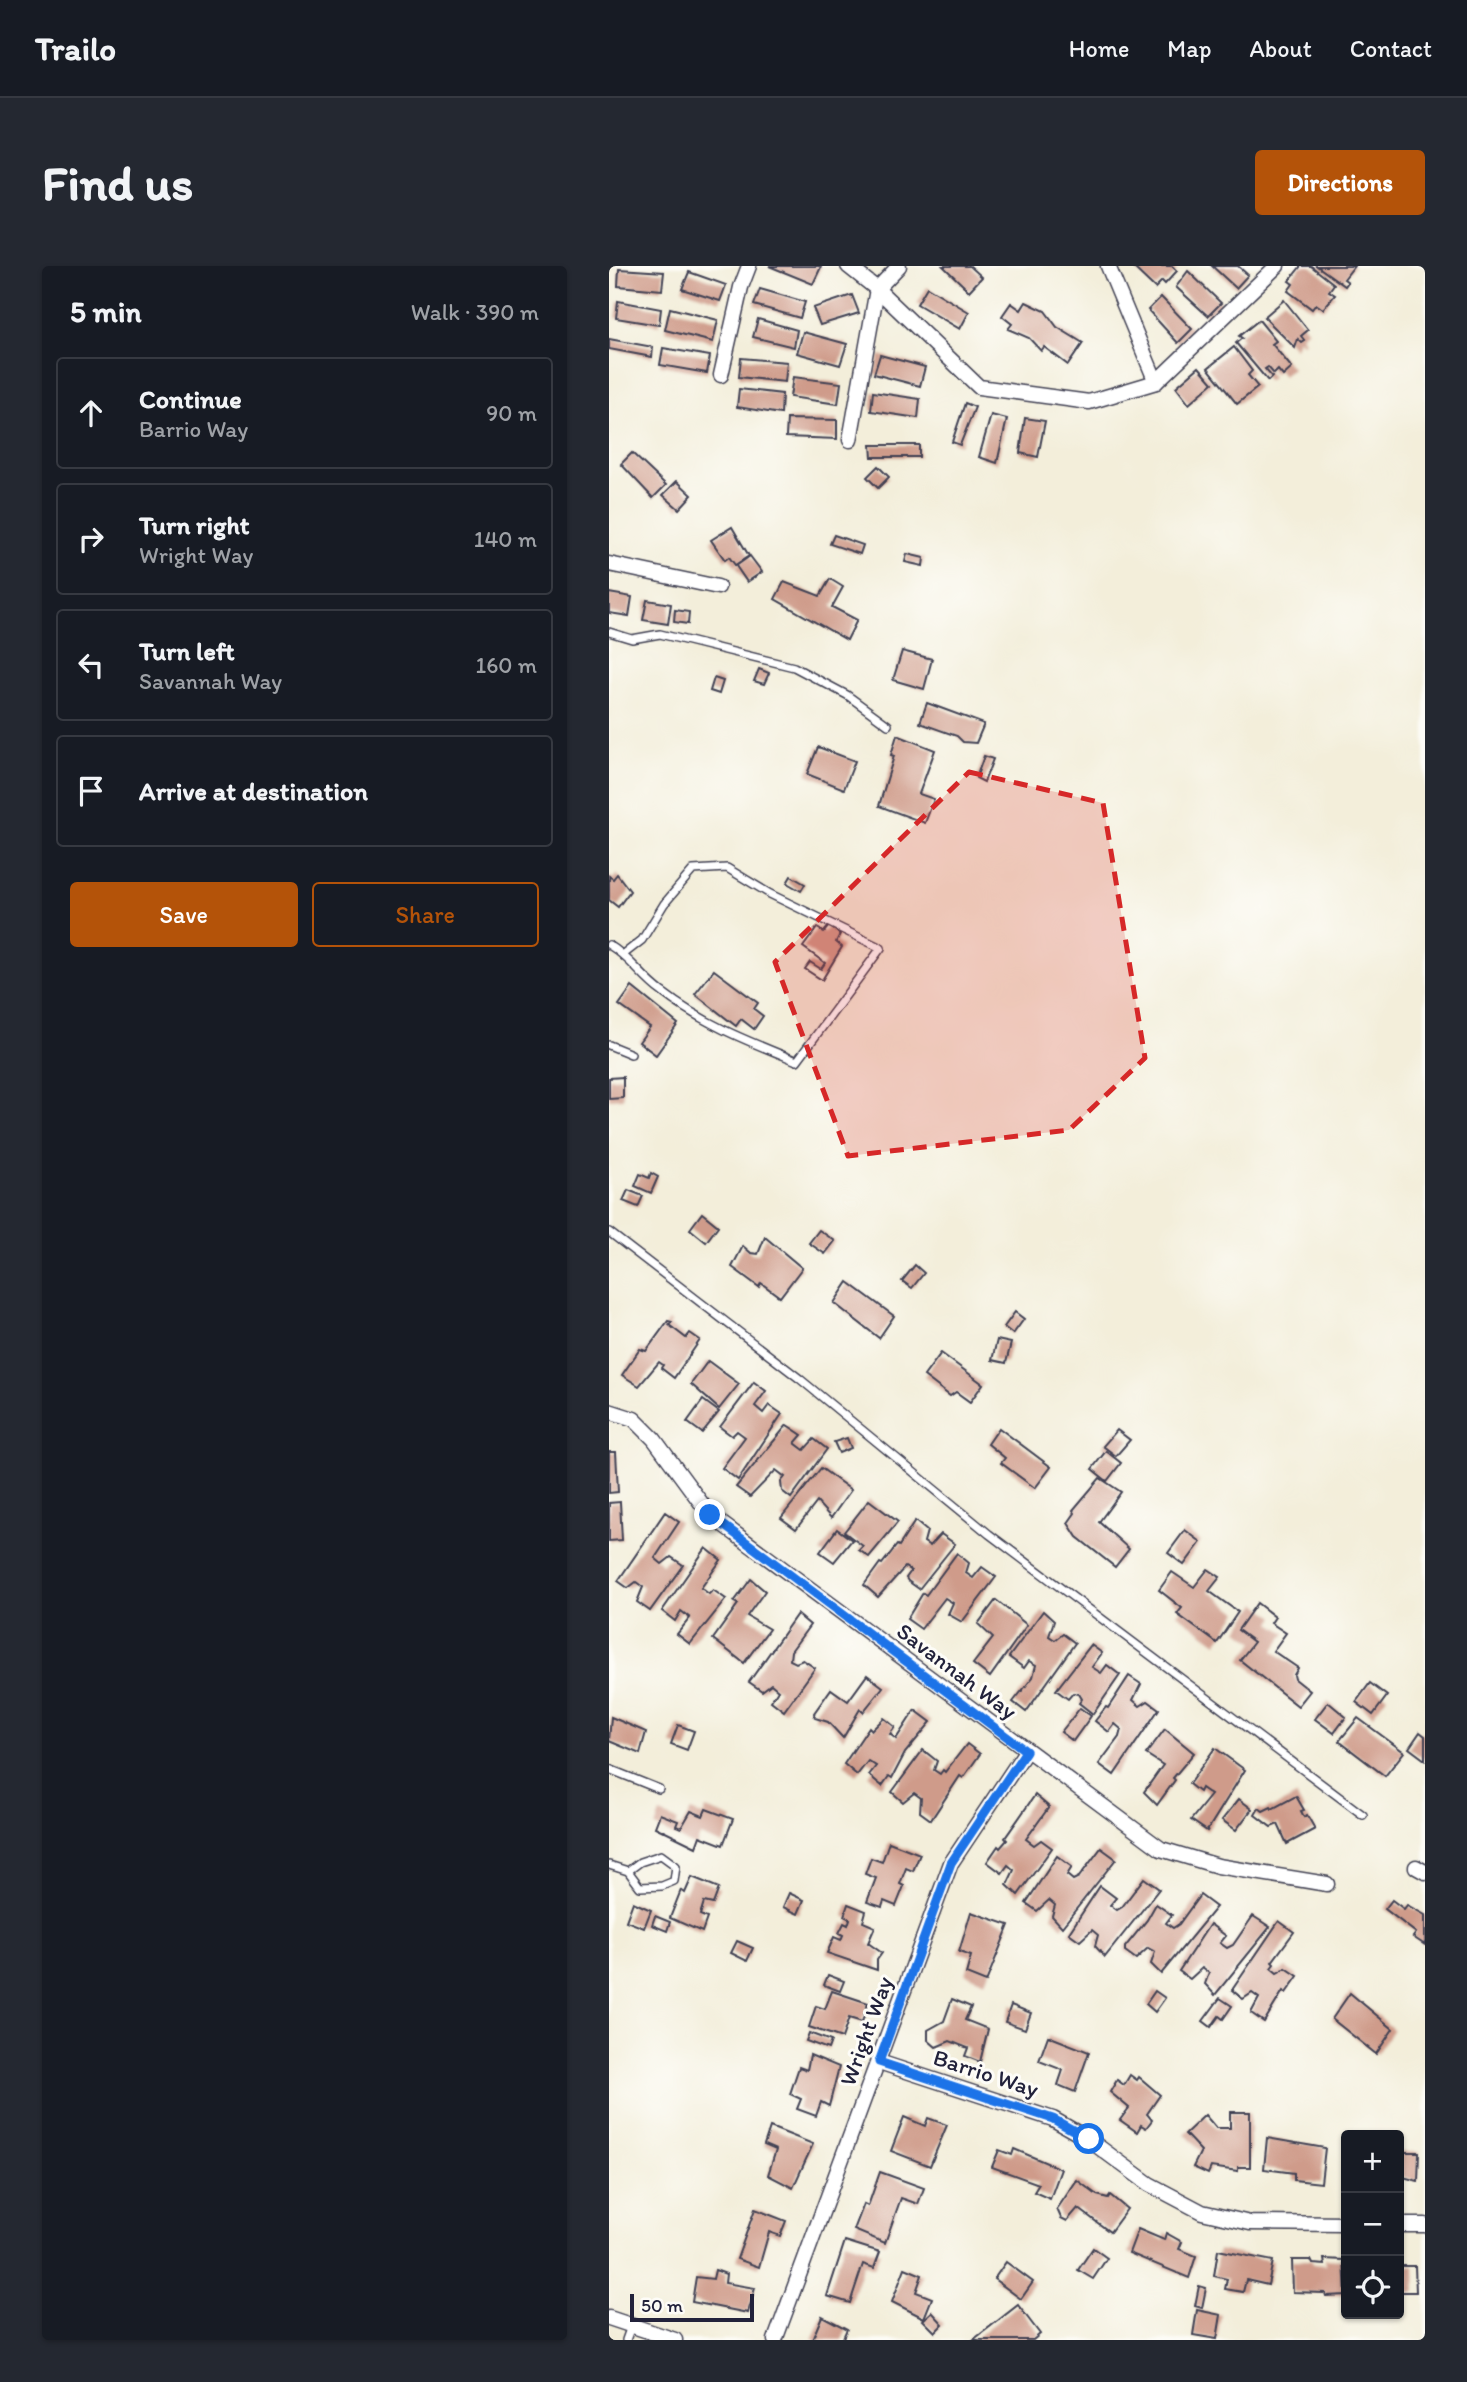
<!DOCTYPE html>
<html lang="en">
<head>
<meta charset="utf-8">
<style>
  :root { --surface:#171b24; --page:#242831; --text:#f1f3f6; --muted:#9ea1a6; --line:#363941; --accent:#b45309 }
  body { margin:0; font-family:Itim,sans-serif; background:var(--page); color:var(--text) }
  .controls { position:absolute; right:21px; bottom:21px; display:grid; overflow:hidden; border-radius:7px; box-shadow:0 2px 5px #0004 }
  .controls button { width:63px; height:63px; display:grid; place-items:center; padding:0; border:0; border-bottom:2px solid var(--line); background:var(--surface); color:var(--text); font:35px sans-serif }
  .scale { position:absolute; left:21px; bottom:18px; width:124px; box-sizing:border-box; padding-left:7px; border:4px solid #22223b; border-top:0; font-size:19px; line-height:24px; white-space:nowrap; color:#22223b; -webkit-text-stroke:5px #fdfcf7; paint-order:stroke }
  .stop { position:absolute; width:21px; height:21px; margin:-16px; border:5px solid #1a73e8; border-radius:50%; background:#fff }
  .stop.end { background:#1a73e8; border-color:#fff; box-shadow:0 2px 7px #0008 }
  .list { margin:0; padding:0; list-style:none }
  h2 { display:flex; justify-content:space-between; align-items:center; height:91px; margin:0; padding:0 28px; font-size:30px }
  h2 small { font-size:23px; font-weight:400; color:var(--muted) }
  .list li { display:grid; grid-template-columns:46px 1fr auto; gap:21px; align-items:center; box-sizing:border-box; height:112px; margin:0 14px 14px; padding:0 14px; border:2px solid var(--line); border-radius:7px }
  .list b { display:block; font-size:26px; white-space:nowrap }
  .list p { margin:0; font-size:23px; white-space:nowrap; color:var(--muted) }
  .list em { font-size:23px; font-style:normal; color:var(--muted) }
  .actions { display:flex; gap:14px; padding:21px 28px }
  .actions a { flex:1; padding:16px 0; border:2px solid var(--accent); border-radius:7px; text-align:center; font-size:24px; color:var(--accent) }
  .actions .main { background:var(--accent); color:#fff }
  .icon { flex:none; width:38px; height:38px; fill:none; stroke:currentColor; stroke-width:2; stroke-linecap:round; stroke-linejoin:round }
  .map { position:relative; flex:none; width:816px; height:2074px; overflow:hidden; border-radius:7px }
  header { display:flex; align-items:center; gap:42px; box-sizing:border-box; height:98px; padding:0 35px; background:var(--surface); border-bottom:2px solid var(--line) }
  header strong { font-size:33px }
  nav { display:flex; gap:38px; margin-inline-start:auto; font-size:24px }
  .intro { display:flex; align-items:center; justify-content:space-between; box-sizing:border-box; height:168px; padding:0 42px }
  h1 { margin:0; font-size:49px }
  .button { padding:18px 32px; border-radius:7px; background:var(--accent); color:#fff; font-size:24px; font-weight:700 }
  main { display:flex; gap:42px; padding:0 42px }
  aside { flex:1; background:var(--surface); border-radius:7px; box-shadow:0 2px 5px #0004 }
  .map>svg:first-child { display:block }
</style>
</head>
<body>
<header>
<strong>Trailo</strong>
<nav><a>Home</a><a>Map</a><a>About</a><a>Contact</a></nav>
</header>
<div class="intro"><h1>Find us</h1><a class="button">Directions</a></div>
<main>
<aside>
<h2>5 min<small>Walk · 390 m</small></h2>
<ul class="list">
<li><svg class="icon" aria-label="ahead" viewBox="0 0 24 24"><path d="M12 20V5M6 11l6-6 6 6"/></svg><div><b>Continue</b><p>Barrio Way</p></div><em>90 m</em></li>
<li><svg class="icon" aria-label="right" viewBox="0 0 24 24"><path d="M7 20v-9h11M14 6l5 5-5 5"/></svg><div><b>Turn right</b><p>Wright Way</p></div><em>140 m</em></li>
<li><svg class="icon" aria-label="left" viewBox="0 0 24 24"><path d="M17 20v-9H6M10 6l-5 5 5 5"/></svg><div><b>Turn left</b><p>Savannah Way</p></div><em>160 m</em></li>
<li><svg class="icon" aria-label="arrive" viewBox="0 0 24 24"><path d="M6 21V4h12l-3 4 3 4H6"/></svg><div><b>Arrive at destination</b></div></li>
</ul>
<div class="actions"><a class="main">Save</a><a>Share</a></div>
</aside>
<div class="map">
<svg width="816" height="2074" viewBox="0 0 816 2074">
  <rect width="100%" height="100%" fill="#fdfcf7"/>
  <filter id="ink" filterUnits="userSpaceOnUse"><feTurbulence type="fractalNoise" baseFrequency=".0143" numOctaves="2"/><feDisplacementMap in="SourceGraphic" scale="14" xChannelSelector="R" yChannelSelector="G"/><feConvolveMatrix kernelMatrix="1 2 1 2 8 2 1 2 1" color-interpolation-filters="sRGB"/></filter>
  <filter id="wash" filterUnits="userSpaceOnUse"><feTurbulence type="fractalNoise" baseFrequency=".00686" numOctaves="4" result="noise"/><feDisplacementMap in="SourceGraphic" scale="28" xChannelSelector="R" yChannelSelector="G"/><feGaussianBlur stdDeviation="1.57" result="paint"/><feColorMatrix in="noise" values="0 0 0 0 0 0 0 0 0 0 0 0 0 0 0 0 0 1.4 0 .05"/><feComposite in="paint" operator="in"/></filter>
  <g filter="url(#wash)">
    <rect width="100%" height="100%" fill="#f3eeda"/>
    <g id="blocks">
      <g fill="#cf9b8a">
        <polygon points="160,0 210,0 212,1 204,18"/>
        <polygon points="334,0 361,0 373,11 360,25"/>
        <polygon points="523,0 563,0 568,5 556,18 553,15 546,22"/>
        <polygon points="603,0 629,0 639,9 627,22"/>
        <polygon points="692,0 702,0 725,18 720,25 726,29 714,43 707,38 703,43 679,25 684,18 680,15"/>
        <polygon points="708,0 745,0 735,13 739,16 736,20"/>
        <polygon points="10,3 55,6 53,24 9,20"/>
        <polygon points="579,5 612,37 599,50 567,21"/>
        <polygon points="80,6 117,19 111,35 73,23"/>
        <polygon points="318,21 360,46 351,63 308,38"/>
        <polygon points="151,23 196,36 191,52 145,39"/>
        <polygon points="243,29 250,47 211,59 204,42"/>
        <polygon points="552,31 583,63 569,77 539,44"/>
        <polygon points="675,34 699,64 692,70 696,75 693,77 689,73 686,82 655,51"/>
        <polygon points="9,35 52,43 50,59 7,52"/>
        <polygon points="417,36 436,45 448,61 474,77 459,99 435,81 432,85 420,72 399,63 403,58 393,50 402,37 412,44"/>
        <polygon points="61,42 109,54 104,76 56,64"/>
        <polygon points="149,53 188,64 185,81 144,71"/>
        <polygon points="650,54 667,75 663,78 683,102 674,110 669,104 665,108 659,101 656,103 663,111 659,115 627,77 633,72 630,70"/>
        <polygon points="194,66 238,78 231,99 188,87"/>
        <polygon points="0,73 44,81 43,91 0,83"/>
        <polygon points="625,81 643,105 639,109 649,121 628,138 599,102"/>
        <polygon points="54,82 101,90 98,107 51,99"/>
        <polygon points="271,89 316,101 311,120 265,108"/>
        <polygon points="132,92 178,96 176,116 130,111"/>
        <polygon points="590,101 604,117 580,138 567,121"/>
        <polygon points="184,111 232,117 229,138 181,131"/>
        <polygon points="130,123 173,128 172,148 128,141"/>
        <polygon points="264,126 311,133 309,152 262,145"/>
        <polygon points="356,137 366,141 351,179 343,176"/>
        <polygon points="382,149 398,153 388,197 370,191"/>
        <polygon points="416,152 436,155 429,191 411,187"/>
        <polygon points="178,153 228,154 228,173 177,171"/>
        <polygon points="262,179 310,179 310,191 263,191"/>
        <polygon points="23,187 57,219 44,232 12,198"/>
        <polygon points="269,200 280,211 269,222 258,211"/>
        <polygon points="68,215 83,229 70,243 54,229"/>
        <polygon points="123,261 140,290 126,299 120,291 116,294 102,274"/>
        <polygon points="225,269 254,279 251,288 221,278"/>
        <polygon points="298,288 315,292 314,300 296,296"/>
        <polygon points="141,290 153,306 138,316 127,300"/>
        <polygon points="221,313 234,321 223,341 248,354 238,374 166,333 175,316 211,330"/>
        <polygon points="0,327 23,331 20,350 0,347"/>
        <polygon points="38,334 62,338 59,358 34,354"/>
        <polygon points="66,344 80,346 79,358 65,356"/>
        <polygon points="293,385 323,393 315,423 284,414"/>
        <polygon points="150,403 160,407 155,418 145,415"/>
        <polygon points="105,412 114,415 110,428 101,425"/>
        <polygon points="318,437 375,458 367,477 354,476 348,470 311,457"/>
        <polygon points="288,469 326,484 310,528 325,533 316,557 270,540 285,490 282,489"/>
        <polygon points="209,481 246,495 235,523 198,508"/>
        <polygon points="375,490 384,493 375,516 367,512"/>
        <polygon points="8,608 21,625 9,641 0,634 0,610 4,613"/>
        <polygon points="182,610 196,618 192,625 178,617"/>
        <polygon points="220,660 231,668 227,676 233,681 213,714 196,703 201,696 212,703 216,697 194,681 208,662 215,666"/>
        <polygon points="105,704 149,737 145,743 154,750 145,763 132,753 127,760 86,728"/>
        <polygon points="23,721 69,758 47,789 30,776 41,761 10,739"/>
        <polygon points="14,811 14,832 0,833 0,812"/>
        <polygon points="42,907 49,911 42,927 26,920 31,908 40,912"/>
        <polygon points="19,924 34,930 29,941 14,935"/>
        <polygon points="93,947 109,960 97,976 81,963"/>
        <polygon points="210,964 226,975 216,988 200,977"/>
        <polygon points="156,971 193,1002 171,1031 152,1017 150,1021 123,1001 134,980 142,987 149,988"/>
        <polygon points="306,999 315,1007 303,1022 293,1015"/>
        <polygon points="239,1016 285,1050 270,1072 225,1037"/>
        <polygon points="406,1046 415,1053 404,1068 395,1061"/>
        <polygon points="59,1055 63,1056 60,1059 77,1072 81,1067 91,1074 65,1112 52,1102 54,1099 50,1096 30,1120 13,1109 31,1083 37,1085"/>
        <polygon points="388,1074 402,1077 397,1097 383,1094"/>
        <polygon points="332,1087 374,1118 361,1136 347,1126 341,1130 315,1110"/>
        <polygon points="99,1095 130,1118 110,1143 82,1118"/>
        <polygon points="145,1116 157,1125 146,1140 154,1147 160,1139 173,1148 129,1214 113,1202 136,1171 128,1165 123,1170 111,1161"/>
        <polygon points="94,1134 110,1146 93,1167 78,1156"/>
        <polygon points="178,1159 193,1169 186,1177 195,1184 205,1173 218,1183 182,1232 173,1225 172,1216 176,1211 167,1204 141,1231 127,1221"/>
        <polygon points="390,1162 442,1201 426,1222 392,1197 396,1192 379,1178"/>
        <polygon points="508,1164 521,1174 507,1190 494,1180"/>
        <polygon points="238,1172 242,1182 230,1187 225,1176"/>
        <polygon points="497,1185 512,1197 498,1215 483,1203"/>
        <polygon points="0,1186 7,1186 9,1226 0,1227"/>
        <polygon points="212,1202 242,1224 222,1252 208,1236 187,1263 172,1252"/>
        <polygon points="491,1212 512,1226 490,1256 520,1283 506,1301 468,1271 459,1257 466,1247 464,1244"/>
        <polygon points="260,1234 289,1256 260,1291 250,1284 254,1280 235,1266"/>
        <polygon points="11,1236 13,1274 0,1275 0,1237"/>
        <polygon points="56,1246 70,1256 46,1292 53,1298 62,1291 74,1299 41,1345 28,1336 34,1321 27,1316 19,1322 9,1315"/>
        <polygon points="306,1255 318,1265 315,1276 321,1280 332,1268 346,1278 310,1323 299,1315 297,1312 302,1305 296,1301 269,1331 255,1319 271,1297 273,1298 288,1279 290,1280"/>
        <polygon points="228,1263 243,1274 225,1296 211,1286"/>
        <polygon points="576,1264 592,1276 575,1299 559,1287"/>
        <polygon points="97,1282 112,1294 92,1322 100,1328 104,1324 117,1333 81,1378 68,1368 81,1352 72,1345 66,1355 53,1345"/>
        <polygon points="348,1287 360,1297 357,1307 364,1312 373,1301 387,1311 353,1356 339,1348 344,1337 336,1332 312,1363 298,1353 314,1327 317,1329"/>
        <polygon points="599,1303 611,1311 600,1325 629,1346 608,1377 568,1348 573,1342 550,1324 563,1306 585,1321"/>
        <polygon points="142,1313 156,1325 138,1350 160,1363 135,1397 104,1373 129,1338 125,1336"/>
        <polygon points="387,1334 418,1359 381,1411 364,1398 384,1372 369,1358"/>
        <polygon points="648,1337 666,1351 662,1357 677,1367 664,1385 689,1402 685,1409 686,1413 701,1425 689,1440 631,1394 645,1376 629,1364"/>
        <polygon points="434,1345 445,1355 440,1370 446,1374 454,1368 466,1377 417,1446 404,1436 424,1411 427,1399 420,1395 415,1402 400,1391"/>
        <polygon points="188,1348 201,1359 182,1385 181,1394 187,1397 194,1394 206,1402 175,1445 162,1435 169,1424 162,1418 153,1425 140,1416"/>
        <polygon points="482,1379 493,1387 483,1401 492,1407 498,1399 511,1409 484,1448 470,1437 473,1433 470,1428 464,1427 459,1433 447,1424"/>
        <polygon points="258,1409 274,1421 254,1446 251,1443 234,1472 219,1456 206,1452 205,1447 222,1423 239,1435"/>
        <polygon points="520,1410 532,1418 524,1434 531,1440 539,1435 550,1443 505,1509 490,1498 510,1471 512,1463 506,1458 500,1466 486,1455 497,1441 499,1442"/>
        <polygon points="761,1417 778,1430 764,1449 747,1436"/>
        <polygon points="719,1436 737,1451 725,1467 706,1453"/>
        <polygon points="471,1442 482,1450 464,1475 452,1466"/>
        <polygon points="306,1444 322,1456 296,1487 283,1512 280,1510 273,1520 260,1509 267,1500 259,1495 248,1509 235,1498 260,1461 263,1464 275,1452 286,1461 281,1468 287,1473"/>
        <polygon points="2,1451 37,1466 31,1488 0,1475"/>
        <polygon points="749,1452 795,1486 776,1510 730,1475"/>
        <polygon points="69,1459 85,1465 78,1484 62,1478"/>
        <polygon points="556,1463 585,1487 564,1512 566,1514 548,1539 535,1526 554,1499 537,1488"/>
        <polygon points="811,1466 816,1470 816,1494 800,1482"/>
        <polygon points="358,1478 371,1488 354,1512 351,1510 322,1554 311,1546 312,1532 305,1527 294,1536 283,1526 314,1484 328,1495 325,1504 331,1508 334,1504 336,1506"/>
        <polygon points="606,1482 636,1504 598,1565 582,1554 602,1529 592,1522 590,1526 580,1518"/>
        <polygon points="426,1529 440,1541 417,1573 425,1579 432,1574 443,1582 409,1629 398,1619 405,1604 399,1599 393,1607 378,1596 389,1580 391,1582 398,1574 396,1572"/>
        <polygon points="687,1530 695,1544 692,1545 695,1551 698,1549 706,1563 678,1578 669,1558 662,1561 646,1549 650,1542 654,1545 662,1541 663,1543"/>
        <polygon points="630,1533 643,1543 627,1564 613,1554"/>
        <polygon points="97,1543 124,1553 114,1579 91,1570 87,1581 46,1561 51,1548 69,1555 67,1560 72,1562 82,1545 94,1550"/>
        <polygon points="280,1576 311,1588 304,1605 297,1602 291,1618 295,1620 287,1640 275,1635 273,1641 258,1636 267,1612 256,1608 262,1592 273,1596"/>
        <polygon points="492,1582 507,1593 453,1661 443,1650 446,1639 440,1634 428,1645 417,1637 448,1590 463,1601 458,1609 464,1614 470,1611"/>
        <polygon points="83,1611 110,1622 104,1638 95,1636 91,1649 98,1652 93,1666 61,1652 72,1624 76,1627"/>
        <polygon points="535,1612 550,1623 496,1691 486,1680 489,1669 483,1664 471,1675 460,1667 491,1620 507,1632 501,1639 508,1644 513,1641"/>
        <polygon points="180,1627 195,1634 189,1648 174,1641"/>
        <polygon points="591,1629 607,1641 552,1708 542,1698 546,1686 539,1682 527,1693 516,1685 516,1681 538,1654 547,1638 563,1649 557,1657 564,1662 570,1658"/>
        <polygon points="783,1634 795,1643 798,1639 816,1649 816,1679 804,1671 807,1667 776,1643"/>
        <polygon points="24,1636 42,1644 35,1662 17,1655"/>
        <polygon points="239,1638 257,1645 254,1656 266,1661 259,1677 273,1687 268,1694 268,1704 218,1687 225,1671 232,1674 234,1669 230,1667 235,1657 239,1659 241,1653 235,1650"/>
        <polygon points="362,1646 400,1659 377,1716 357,1708 362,1690 350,1686"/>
        <polygon points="46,1650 61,1656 58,1665 43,1659"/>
        <polygon points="644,1650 661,1661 606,1729 596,1718 600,1707 593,1702 581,1713 570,1705 601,1658 617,1670 611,1677 618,1682 624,1679"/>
        <polygon points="670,1655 685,1666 663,1696 665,1698 662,1702 668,1707 677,1702 689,1710 677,1727 674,1725 655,1756 642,1747 650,1732 643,1727 634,1733 623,1724"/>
        <polygon points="128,1675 144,1682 138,1695 122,1687"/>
        <polygon points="219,1709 235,1715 231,1725 215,1719"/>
        <polygon points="223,1725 259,1737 253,1756 240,1752 233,1772 200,1761 207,1740 216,1743"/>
        <polygon points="546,1725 556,1732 546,1746 537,1738"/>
        <polygon points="741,1727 784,1763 767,1788 723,1753"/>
        <polygon points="611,1732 623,1740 614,1753 610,1750 602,1761 594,1755"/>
        <polygon points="343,1733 362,1741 356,1754 379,1763 371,1796 356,1790 359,1782 341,1775 327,1781 319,1774 319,1764 335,1755"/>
        <polygon points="402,1739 422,1747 416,1763 396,1756"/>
        <polygon points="200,1767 222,1775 219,1783 197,1775"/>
        <polygon points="439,1770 480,1786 466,1826 449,1819 454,1804 430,1795"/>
        <polygon points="201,1789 230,1801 220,1840 212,1836 207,1850 188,1843 192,1833 181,1828 190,1801 198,1804"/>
        <polygon points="521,1809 528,1814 530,1811 551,1829 538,1848 543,1854 537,1862 532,1859 528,1866 511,1854 520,1842 501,1826 508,1814 515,1819"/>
        <polygon points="621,1846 641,1846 641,1901 629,1901 629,1905 602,1901 599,1908 584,1901 592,1885 576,1868 596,1849 607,1862 621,1862"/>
        <polygon points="295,1851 316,1860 319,1852 338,1859 321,1900 282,1885"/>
        <polygon points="161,1861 204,1878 184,1922 159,1909 167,1884 155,1879"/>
        <polygon points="658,1872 716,1882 712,1917 685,1914 685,1907 655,1903"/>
        <polygon points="405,1883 452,1903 441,1933 425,1926 430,1918 383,1901 390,1884 403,1889"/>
        <polygon points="790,1886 810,1886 809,1915 790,1910"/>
        <polygon points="271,1906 315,1922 309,1938 292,1932 276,1977 245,1964 255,1938 259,1940"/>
        <polygon points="468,1914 488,1929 499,1932 501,1929 518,1943 501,1966 469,1942 458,1955 452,1952 448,1943"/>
        <polygon points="146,1943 177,1955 171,1970 160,1966 150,2001 128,1993"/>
        <polygon points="529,1963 555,1974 557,1967 573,1976 570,1983 587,1990 580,2012 520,1987"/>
        <polygon points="236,1975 271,1986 265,2002 254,1998 241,2037 218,2030"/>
        <polygon points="484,1982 498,1992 484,2013 469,2004"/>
        <polygon points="609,1984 664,1995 659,2019 637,2014 634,2026 616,2023 618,2013 605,2010"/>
        <polygon points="715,1993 735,1994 737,2029 717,2030 716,2027 684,2026 683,1994 702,1994 704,1998 716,1999"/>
        <polygon points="397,1996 424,2016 412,2033 385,2013"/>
        <polygon points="790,2000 806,2000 807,2026 790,2026"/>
        <polygon points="296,2002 313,2009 307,2026 323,2032 315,2052 283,2036"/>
        <polygon points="106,2004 117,2008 116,2017 146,2022 139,2047 83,2036 87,2011 104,2013"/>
        <polygon points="590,2020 597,2022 593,2042 586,2040"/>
        <polygon points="409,2039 431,2068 424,2074 364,2074"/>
        <polygon points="588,2044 612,2049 608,2073 584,2069"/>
        <polygon points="323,2046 334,2058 326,2066 314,2054"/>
        <polygon points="213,2050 238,2063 233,2074 203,2074"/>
      </g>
    </g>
  </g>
  <g filter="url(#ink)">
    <use href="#blocks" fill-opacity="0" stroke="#414153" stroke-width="2"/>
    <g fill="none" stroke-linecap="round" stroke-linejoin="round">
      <g stroke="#414153" stroke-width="10">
        <g id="service">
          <polyline points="0,366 23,373 51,368 185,401 238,429 279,459"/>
          <path d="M0 679C21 691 33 712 53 726 94 758 141 776 188 795L272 682 161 628 118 602 84 604 55 638 33 674 15 688"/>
          <polyline points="0,779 22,788"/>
          <polyline points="0,966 191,1113 380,1268 754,1549"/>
          <polyline points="0,1503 50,1523"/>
          <polyline points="0,1599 19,1605 31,1621 53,1620 65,1615 67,1600 52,1589 31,1596 19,1605"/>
          <polyline points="17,2074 22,2060"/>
        </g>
      </g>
      <g stroke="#414153" stroke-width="17">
        <g id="minor">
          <polyline points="239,0 268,23 370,121 480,136 547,116 668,0"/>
          <polyline points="499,0 547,116"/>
          <polyline points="112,109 132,21 140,0"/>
          <polyline points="241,174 268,23 290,0"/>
          <polyline points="0,298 109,321"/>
          <polyline points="0,1145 25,1153 45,1173 101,1249 552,1583 609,1600 718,1618"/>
          <polyline points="807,1601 816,1606"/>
          <polyline points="270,1796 444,1853 479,1873 540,1918 593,1946 641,1957 737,1958"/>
          <polyline points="790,1959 816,1959"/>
          <polyline points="0,2052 66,2074"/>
          <polyline points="166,2074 342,1597 417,1485"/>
        </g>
      </g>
      <use href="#service" stroke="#fff" stroke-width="7"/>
      <use href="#minor" stroke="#fff" stroke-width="14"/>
    </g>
  </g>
  <g fill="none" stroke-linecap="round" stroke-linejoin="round" filter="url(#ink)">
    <polyline stroke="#1a73e8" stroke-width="9" points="101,1249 417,1485 342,1597 270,1796 444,1853 480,1873"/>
  </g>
  <path fill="#d62828" fill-opacity="0.2" stroke="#d62828" stroke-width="5" stroke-dasharray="14 9" stroke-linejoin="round" d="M360 506 494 537 536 792 460 864 239 890 166 696Z"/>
  <g text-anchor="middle" stroke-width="6" stroke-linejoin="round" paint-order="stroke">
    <g font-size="23" fill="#22223b" stroke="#fdfcf7">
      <text transform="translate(348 1405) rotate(37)" y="8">Savannah Way</text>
      <text transform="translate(257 1765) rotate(-70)" y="8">Wright Way</text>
      <text transform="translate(377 1807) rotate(18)" y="8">Barrio Way</text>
    </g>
  </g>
</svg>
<div class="controls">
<button>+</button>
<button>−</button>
<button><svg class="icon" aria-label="locate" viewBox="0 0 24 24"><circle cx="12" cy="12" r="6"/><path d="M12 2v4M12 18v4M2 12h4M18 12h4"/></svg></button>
</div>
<div class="scale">50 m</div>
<div class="stop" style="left:480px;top:1873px"></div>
<div class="stop end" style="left:101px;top:1249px"></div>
</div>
</main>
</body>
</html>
